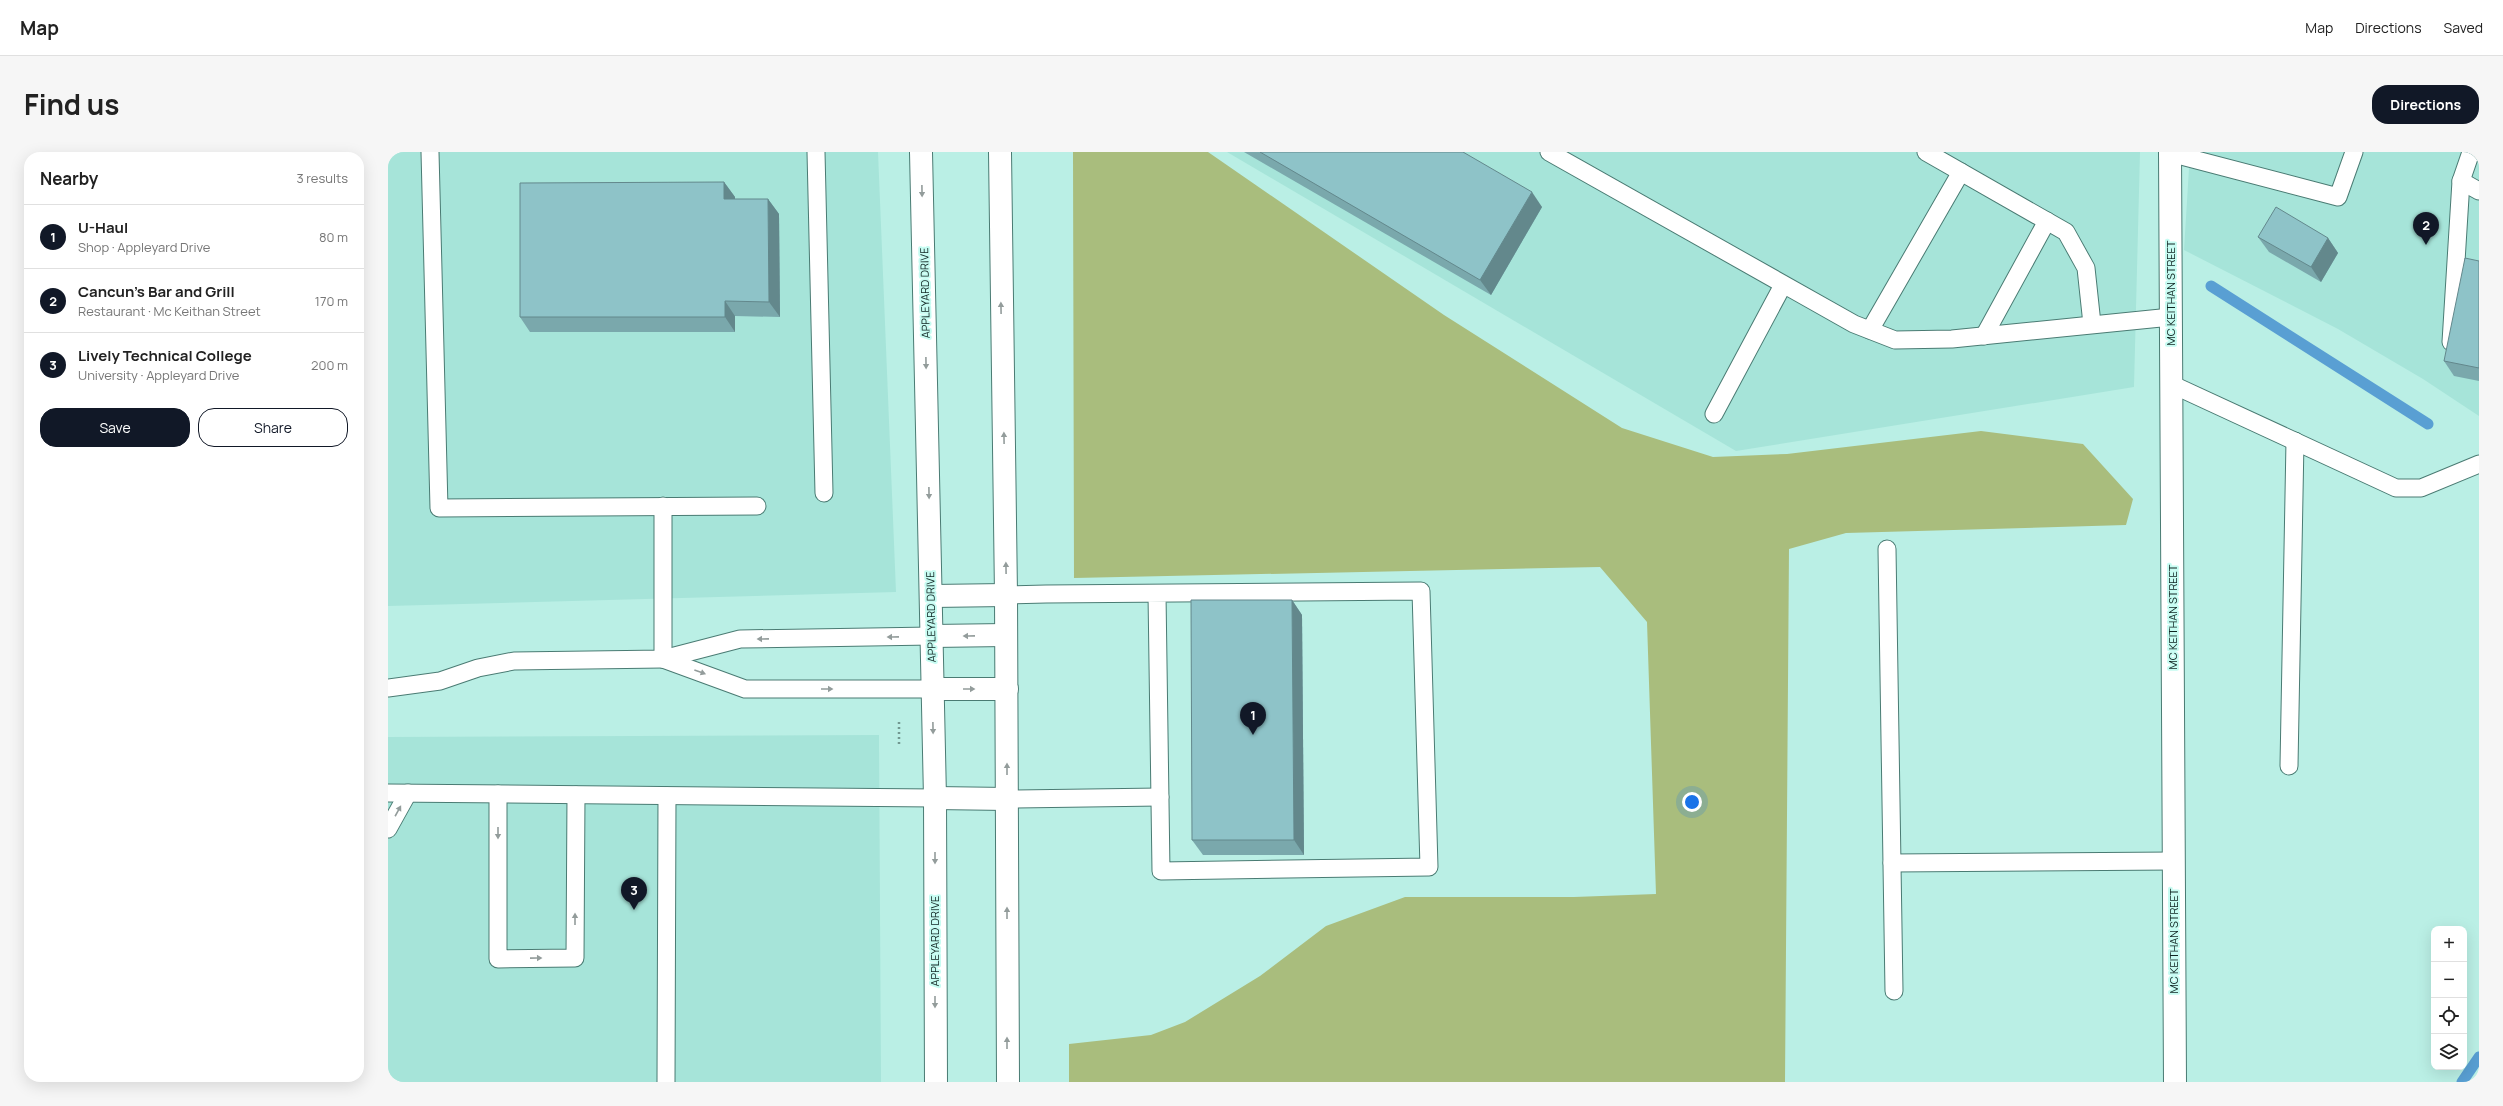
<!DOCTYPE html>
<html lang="en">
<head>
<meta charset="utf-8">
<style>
  :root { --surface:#fff; --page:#f6f6f6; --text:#222; --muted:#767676; --line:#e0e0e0; --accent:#111827 }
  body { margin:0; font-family:Manrope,sans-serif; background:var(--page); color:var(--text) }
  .controls { position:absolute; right:12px; bottom:12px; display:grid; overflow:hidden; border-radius:8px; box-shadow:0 4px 16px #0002 }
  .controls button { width:36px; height:36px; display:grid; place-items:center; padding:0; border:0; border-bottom:1px solid var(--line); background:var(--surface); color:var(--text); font:20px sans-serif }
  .you { position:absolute; left:1304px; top:650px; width:14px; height:14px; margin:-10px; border:3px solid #fff; border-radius:50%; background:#1a73e8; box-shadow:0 0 0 6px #1a73e833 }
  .badge { display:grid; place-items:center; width:26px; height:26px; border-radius:50%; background:var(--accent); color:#fff; font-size:13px; font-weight:700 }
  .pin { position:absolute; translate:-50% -33px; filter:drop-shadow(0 1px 2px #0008) }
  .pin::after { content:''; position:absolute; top:21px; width:14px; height:12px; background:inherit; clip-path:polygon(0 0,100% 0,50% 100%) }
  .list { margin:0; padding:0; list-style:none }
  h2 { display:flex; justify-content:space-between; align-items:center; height:52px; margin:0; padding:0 16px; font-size:17px }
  h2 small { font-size:13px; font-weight:400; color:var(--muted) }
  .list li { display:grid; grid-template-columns:26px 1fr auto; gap:12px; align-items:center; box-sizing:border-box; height:64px; padding:0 16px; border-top:1px solid var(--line) }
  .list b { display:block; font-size:15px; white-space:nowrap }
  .list p { margin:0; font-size:13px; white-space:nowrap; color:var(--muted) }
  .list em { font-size:13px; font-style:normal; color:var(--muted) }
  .actions { display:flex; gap:8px; padding:12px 16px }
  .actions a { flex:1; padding:9px 0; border:1px solid var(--accent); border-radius:16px; text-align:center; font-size:14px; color:var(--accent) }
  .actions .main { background:var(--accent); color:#fff }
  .icon { flex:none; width:22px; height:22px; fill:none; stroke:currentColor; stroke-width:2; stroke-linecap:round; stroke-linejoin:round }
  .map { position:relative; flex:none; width:2091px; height:930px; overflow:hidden; border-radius:16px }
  header { display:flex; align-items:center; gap:24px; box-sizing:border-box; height:56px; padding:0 20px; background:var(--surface); border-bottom:1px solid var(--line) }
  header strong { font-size:19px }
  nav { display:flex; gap:22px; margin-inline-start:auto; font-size:14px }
  .intro { display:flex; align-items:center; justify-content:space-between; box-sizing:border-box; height:96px; padding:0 24px }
  h1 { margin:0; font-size:28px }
  .button { padding:10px 18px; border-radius:16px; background:var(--accent); color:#fff; font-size:14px; font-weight:700 }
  main { display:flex; gap:24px; padding:0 24px }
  aside { flex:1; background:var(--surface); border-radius:16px; box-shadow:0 4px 16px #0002 }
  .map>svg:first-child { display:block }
</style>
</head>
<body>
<header>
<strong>Map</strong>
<nav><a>Map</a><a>Directions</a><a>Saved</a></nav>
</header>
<div class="intro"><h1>Find us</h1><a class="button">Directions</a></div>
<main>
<aside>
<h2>Nearby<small>3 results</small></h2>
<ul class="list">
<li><span class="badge">1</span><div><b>U-Haul</b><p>Shop · Appleyard Drive</p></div><em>80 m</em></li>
<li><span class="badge">2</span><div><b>Cancun's Bar and Grill</b><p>Restaurant · Mc Keithan Street</p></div><em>170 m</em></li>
<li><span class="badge">3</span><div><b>Lively Technical College</b><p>University · Appleyard Drive</p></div><em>200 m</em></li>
</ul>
<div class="actions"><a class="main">Save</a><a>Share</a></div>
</aside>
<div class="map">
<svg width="2091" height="930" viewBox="0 0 2091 930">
  <rect width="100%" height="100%" fill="#baefe5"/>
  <g fill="#a6e4d9">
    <polygon points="0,0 490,0 508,440 0,454"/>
    <polygon points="839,0 1752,0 1746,235 1348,299"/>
    <polygon points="1802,0 2076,0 2091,9 2091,264 2035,227 1950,177 1796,98"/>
    <polygon points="491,583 493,930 0,930 0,585"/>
  </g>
  <polygon fill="#a9bd7d" points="685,0 820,0 1056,163 1234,276 1325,305 1399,302 1593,279 1695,292 1745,347 1738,373 1458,381 1401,397 1397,930 681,930 681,892 763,883 797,870 872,824 938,774 1017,745 1186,745 1268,742 1259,470 1212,415 686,426"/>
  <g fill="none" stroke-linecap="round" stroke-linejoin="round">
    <g stroke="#599fd3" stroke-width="11">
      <polyline points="1823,134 2040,272"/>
      <polyline points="2074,930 2091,905"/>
    </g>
    <g stroke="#4a7b73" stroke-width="19">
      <g id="service">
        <polyline points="42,0 51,356 369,354"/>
        <polyline points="428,0 436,341"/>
        <polyline points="1161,0 1466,172 1507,188 1564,187 1783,165"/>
        <polyline points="1538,0 1678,80 1698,116 1704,172"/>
        <polyline points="1782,1 1950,45 1966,0"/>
        <polyline points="2073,29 2091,39"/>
        <polyline points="1482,178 1573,20"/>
        <polyline points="1596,184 1659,69"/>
        <polyline points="2063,190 2073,29 2083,0"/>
        <polyline points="1783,232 2008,336 2033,336 2091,312"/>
        <polyline points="1326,262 1395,133"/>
        <polyline points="275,354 275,507"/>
        <polyline points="1499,397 1506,839"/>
        <polyline points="618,443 658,442 1033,439 1041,715 773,719 769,442"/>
        <polyline points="275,507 357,537 544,537"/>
        <polyline points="0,536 52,529 90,516 126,509 275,507 352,487 544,484"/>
        <polyline points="1901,614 1907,289"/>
        <polyline points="0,641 547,646"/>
        <polyline points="110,642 110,807 187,806 188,643"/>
        <polyline points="619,647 772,645"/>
        <polyline points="0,677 20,641"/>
        <polyline points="1504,711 1786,709"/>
        <polyline points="278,930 279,644"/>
      </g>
    </g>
    <g stroke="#4a7b73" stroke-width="24">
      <polyline id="minor" points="1782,0 1787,930"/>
    </g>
    <g stroke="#4a7b73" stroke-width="24">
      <g id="tertiary">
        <polyline points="544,444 618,443"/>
        <polyline points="544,484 618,483"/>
        <polyline points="544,537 619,537"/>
        <polyline points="547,646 619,647"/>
      </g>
    </g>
    <g stroke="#4a7b73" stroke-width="24">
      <g id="secondary">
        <polyline points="533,0 547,646 548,930"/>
        <polyline points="612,0 618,443 620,930"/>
      </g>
    </g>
    <polyline stroke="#719891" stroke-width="2.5" stroke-dasharray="2 3" stroke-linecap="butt" points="511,570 511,595"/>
    <use href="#service" stroke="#fff" stroke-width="17"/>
    <use href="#minor" stroke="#fff" stroke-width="22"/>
    <use href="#tertiary" stroke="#fff" stroke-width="22"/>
    <use href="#secondary" stroke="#fff" stroke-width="22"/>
  </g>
  <g fill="#7aa8ac">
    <polygon points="856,0 1075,0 1154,55 1103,143"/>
    <polygon points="336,30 347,45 347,47 380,47 391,62 392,165 347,164 347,180 142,180 132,165"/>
    <polygon points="1870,85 1940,86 1950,101 1933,130 1881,100"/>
    <polygon points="2091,109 2091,229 2066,224 2056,209"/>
    <polygon points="904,448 914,463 916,703 815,703 804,688"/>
  </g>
  <g fill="#63888c">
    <polygon points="336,30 347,45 347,62 336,47"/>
    <polygon points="1144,40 1154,55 1103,143 1092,128"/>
    <polygon points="380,47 391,62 392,165 381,150"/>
    <polygon points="1940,86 1950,101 1933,130 1923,115"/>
    <polygon points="337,149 347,164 347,180 337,165"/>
    <polygon points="904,448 914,463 916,703 906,688"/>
  </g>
  <g fill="#8ec3c8" stroke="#63888c">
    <polygon points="872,0 1075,0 1144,40 1092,128"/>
    <polygon points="336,30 336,47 380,47 381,150 337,149 337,165 132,165 132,31"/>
    <polygon points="1888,55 1940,86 1923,115 1870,85"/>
    <polygon points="2077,106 2091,109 2091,216 2056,209"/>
    <polygon points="803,448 904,448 906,688 804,688"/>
  </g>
  <defs><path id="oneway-solid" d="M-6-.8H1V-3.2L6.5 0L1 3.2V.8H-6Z"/></defs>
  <g fill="#939c9b">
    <use href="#oneway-solid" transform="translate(534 39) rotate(89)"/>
    <use href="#oneway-solid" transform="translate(613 156) rotate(-91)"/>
    <use href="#oneway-solid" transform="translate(538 211) rotate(89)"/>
    <use href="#oneway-solid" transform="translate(616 286) rotate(-91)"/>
    <use href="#oneway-solid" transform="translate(541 341) rotate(89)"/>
    <use href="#oneway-solid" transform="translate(618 416) rotate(-91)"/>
    <use href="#oneway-solid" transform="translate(581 484) rotate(179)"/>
    <use href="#oneway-solid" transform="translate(505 485) rotate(179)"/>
    <use href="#oneway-solid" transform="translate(375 487) rotate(179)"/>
    <use href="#oneway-solid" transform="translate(312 520) rotate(20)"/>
    <use href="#oneway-solid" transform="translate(439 537)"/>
    <use href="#oneway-solid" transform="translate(581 537)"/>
    <use href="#oneway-solid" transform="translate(545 576) rotate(89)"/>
    <use href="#oneway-solid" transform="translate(619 617) rotate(-90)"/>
    <use href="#oneway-solid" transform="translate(10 659) rotate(-61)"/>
    <use href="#oneway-solid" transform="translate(110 681) rotate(90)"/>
    <use href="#oneway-solid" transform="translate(547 706) rotate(90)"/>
    <use href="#oneway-solid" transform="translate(619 761) rotate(-90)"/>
    <use href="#oneway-solid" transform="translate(187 767) rotate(-90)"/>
    <use href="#oneway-solid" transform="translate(148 806) rotate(-1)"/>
    <use href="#oneway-solid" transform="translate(547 850) rotate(90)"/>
    <use href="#oneway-solid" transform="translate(619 891) rotate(-90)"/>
  </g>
  <g text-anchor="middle" stroke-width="4" stroke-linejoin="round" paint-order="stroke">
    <g font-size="11" fill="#0f2421" stroke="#c7fcf2">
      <text transform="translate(537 141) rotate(-91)" y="4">APPLEYARD DRIVE</text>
      <text transform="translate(1783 141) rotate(-90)" y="4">MC KEITHAN STREET</text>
      <text transform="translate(543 465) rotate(-91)" y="4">APPLEYARD DRIVE</text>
      <text transform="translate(1785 465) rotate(-90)" y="4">MC KEITHAN STREET</text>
      <text transform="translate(547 789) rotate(-90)" y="4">APPLEYARD DRIVE</text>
      <text transform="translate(1786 789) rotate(-90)" y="4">MC KEITHAN STREET</text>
    </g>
  </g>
</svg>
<div class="controls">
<button>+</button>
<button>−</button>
<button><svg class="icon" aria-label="locate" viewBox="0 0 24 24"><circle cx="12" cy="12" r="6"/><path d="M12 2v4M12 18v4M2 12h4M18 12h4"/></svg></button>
<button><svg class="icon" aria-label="layers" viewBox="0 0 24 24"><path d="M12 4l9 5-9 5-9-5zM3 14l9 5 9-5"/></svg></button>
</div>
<div class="you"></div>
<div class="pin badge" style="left:865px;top:583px">1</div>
<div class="pin badge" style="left:2038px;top:93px">2</div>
<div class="pin badge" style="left:246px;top:758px">3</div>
</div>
</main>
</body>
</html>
